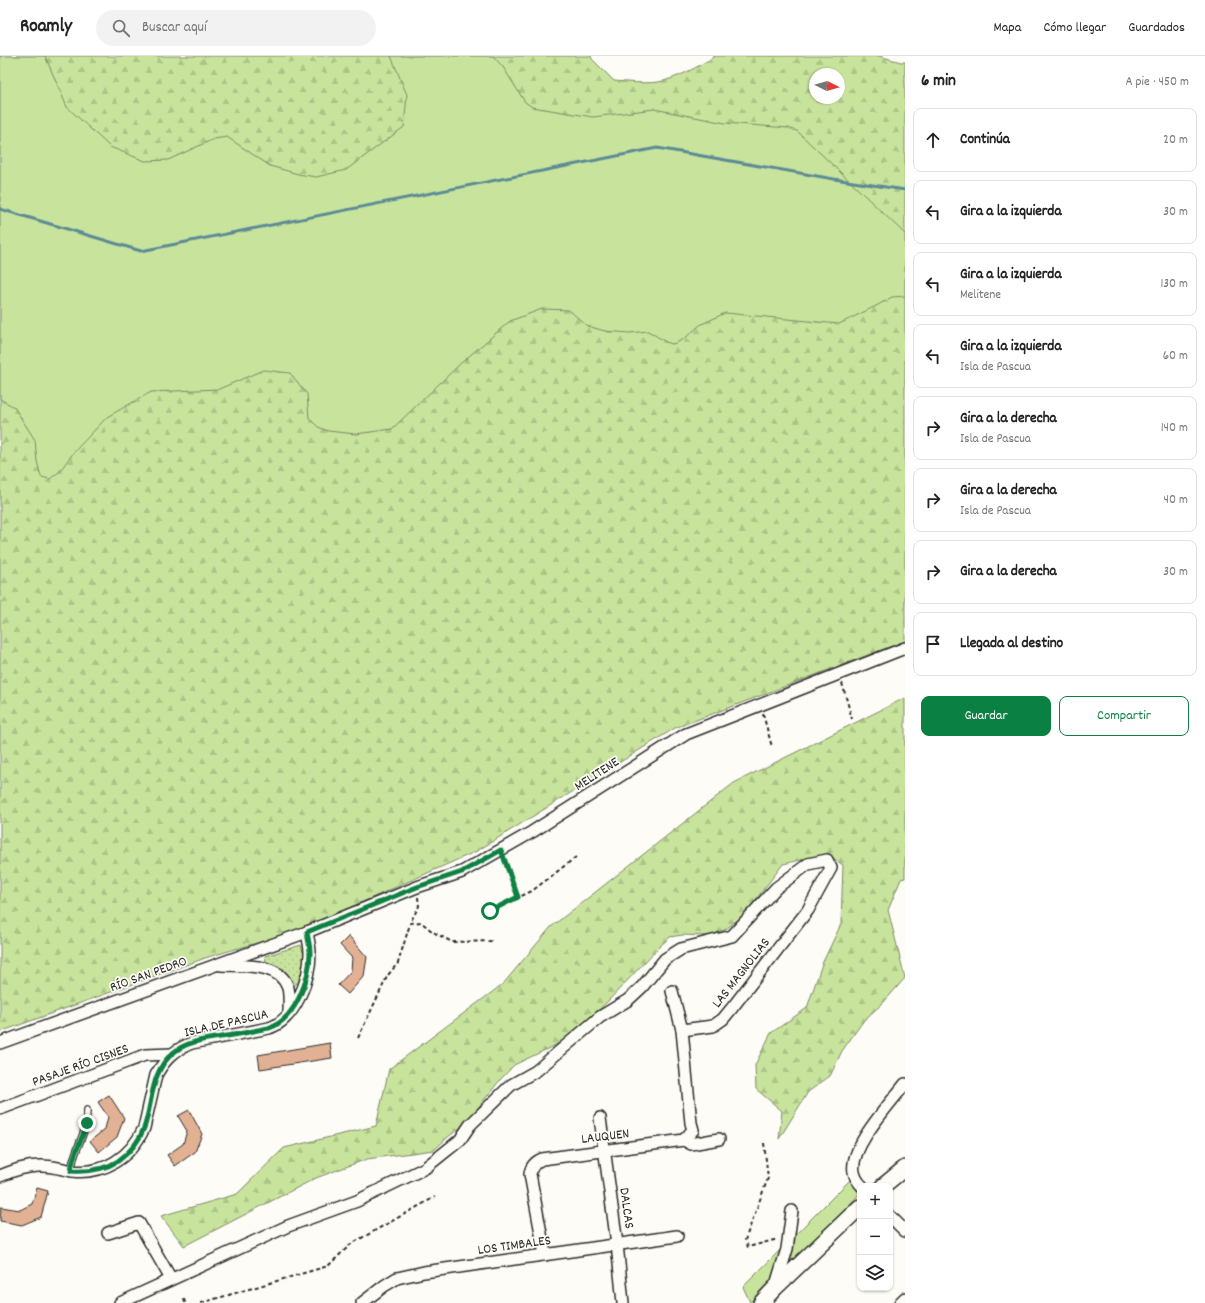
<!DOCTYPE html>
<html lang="es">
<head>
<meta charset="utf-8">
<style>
  :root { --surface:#fff; --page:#f2f2f2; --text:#222; --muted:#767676; --line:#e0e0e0; --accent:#0b8043 }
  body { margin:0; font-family:Dekko,sans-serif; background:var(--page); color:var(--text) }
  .controls { position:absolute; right:12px; bottom:12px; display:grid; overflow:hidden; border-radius:8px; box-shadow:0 1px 3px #0004 }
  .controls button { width:36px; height:36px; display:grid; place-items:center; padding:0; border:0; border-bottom:1px solid var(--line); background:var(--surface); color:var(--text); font:20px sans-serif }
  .compass { position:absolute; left:809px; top:12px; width:36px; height:36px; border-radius:50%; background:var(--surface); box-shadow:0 1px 3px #0004; rotate:95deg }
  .stop { position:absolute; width:12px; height:12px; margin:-9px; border:3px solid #0b8043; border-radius:50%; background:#fff }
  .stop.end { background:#0b8043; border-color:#fff; box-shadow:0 1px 4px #0008 }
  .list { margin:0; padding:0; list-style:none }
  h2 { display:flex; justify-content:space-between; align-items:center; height:52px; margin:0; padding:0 16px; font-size:17px }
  h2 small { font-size:13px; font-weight:400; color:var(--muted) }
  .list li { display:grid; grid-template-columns:26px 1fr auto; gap:12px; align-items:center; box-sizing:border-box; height:64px; margin:0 8px 8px; padding:0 8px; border:1px solid var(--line); border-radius:8px }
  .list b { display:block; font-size:15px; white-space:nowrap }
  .list p { margin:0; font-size:13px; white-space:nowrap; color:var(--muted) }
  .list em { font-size:13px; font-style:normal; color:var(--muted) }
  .actions { display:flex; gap:8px; padding:12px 16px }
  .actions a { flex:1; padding:9px 0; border:1px solid var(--accent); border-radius:8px; text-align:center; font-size:14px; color:var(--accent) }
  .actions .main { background:var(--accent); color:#fff }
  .icon { flex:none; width:22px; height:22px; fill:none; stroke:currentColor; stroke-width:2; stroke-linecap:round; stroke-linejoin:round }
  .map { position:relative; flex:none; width:905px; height:1247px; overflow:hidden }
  header { display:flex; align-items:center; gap:24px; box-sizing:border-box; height:56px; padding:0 20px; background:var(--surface); border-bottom:1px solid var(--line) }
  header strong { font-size:19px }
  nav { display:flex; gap:22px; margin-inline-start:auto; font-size:14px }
  .search { width:280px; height:36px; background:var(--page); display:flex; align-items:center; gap:10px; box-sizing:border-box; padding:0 14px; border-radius:22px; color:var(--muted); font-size:15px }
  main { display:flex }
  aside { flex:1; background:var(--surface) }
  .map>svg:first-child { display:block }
</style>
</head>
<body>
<header>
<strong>Roamly</strong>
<div class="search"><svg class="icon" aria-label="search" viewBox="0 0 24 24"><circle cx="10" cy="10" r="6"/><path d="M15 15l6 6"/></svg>Buscar aquí</div>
<nav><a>Mapa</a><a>Cómo llegar</a><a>Guardados</a></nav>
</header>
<main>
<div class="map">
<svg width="905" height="1247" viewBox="0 0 905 1247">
  <defs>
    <pattern id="grass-dots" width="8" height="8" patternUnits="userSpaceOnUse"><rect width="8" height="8" fill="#c8e49c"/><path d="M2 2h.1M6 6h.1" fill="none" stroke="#acc487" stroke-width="1.8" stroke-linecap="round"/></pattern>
    <pattern id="forest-firs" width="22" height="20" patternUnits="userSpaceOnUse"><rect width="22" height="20" fill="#c8e49c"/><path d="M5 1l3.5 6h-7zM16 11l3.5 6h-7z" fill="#acc487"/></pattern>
  </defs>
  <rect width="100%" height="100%" fill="#fdfcf7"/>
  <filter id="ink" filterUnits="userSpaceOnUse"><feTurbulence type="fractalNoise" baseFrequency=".025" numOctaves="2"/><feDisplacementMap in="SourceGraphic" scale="8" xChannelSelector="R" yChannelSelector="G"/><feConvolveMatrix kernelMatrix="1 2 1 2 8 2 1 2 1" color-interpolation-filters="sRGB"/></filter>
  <g filter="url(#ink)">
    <polygon fill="url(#grass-dots)" stroke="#7a8864" points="301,889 304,899 302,922 293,931 284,913 266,906 265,900"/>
    <g fill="url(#forest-firs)" stroke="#7a8864" fill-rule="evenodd">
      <path d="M0 0H591L592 3 614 25C628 26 643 28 658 26 674 24 702 9 715 0H879L901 6H905V585L675 672 477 795 295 876 208 901 0 976ZM815 18H839V42H815Z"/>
      <polygon points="905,642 905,822 901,823 888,854 905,922 883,947 864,964 842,995 830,1020 808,1036 779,1083 782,1055 756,1033 755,1009 771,977 807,952 822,908 841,868 843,809 827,798 783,808 744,859 726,873 710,880 682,879 670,881 659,891 608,945 570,982 514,1009 500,1024 465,1068 448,1081 434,1094 367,1103 316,1122 184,1190 161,1160 237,1138 284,1092 376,1070 389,1013 503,928 551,871 734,727"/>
    </g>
    <g fill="#c8e49c" stroke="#7a8864">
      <polygon points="0,0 45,0 67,51 110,91 145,105 168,104 214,83 227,81 270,110 298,118 316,121 346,114 404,71 407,39 391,0 493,0 503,11 525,46 532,51 593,61 654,53 725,67 788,72 797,75 905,178 905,240 892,241 876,250 839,268 725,257 700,269 684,283 676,287 672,288 666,286 648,275 630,277 605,275 587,270 569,254 542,253 510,265 461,307 392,373 356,378 328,375 318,371 309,362 307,338 290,317 263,314 219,333 151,336 107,361 74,396 59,416 50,423 41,421 37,405 35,384 14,351 0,343"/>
      <polygon points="852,1122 860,1131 860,1137 810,1192 750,1246 743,1231"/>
    </g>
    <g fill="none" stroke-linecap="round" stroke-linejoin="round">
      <polyline stroke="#5c8a95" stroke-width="3" points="0,153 141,195 657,92 834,123 905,134"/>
    </g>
    <g fill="#e2b194" stroke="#2b2b2b">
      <polygon points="349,880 367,901 364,920 348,938 338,929 351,915 352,902 340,889"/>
      <polygon points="330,987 332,1002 260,1013 258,999"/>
      <polygon points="109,1039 124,1062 117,1081 99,1096 90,1085 105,1073 108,1061 98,1046"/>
      <polygon points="189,1054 202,1078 195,1096 175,1110 167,1099 183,1088 187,1075 178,1060"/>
      <polygon points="37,1132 48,1135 41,1161 22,1169 0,1165 1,1151 20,1154 32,1148"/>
    </g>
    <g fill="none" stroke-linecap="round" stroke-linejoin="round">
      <g stroke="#2b2b2b" stroke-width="8">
        <path id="lane" d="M71 1115C74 1092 88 1077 87 1054"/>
      </g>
      <g stroke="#2b2b2b" stroke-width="14">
        <g id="street">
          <path d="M221 909C242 910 280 906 288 932 290 940 289 949 289 957"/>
          <polyline points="672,935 682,974 691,1067 693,1074 684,1084"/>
          <polyline points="0,987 307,876 417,831 462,816 532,776 686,678 905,592"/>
          <polyline points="0,1053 145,999 172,998"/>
          <polyline points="600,1062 617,1188 623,1247"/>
          <polyline points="684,1084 691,1088 719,1083"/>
          <path d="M0 1120C13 1115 25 1110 39 1110 51 1109 61 1113 72 1115 104 1119 131 1101 144 1072L156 1019C165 1003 175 993 192 987L269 972C295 964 310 923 310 897 310 890 308 883 307 876"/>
          <path d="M862 1130C859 1127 855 1121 854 1116 849 1091 890 1048 905 1028"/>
          <polyline points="890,1160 905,1175"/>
          <polyline points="108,1177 139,1167 171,1223"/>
          <path d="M545 1199 530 1118C531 1110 535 1106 542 1103L684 1084"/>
          <polyline points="775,1232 787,1193 792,1155"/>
          <polyline points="120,1247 288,1170 357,1145 425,1112 460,1084 470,1069 511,1029 536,1015 600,961 628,944 642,931 665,903 681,893 732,880 776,832 808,808 827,804 831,812 808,854 732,952 723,963 713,970 682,974"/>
          <polyline points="362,1247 384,1230 397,1222 424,1216 677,1180"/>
          <polyline points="900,1247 905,1242"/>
        </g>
      </g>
      <g stroke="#2b2b2b" stroke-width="18">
        <g id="secondary">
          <polyline points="883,1130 905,1112"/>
          <polyline points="761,1247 775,1232 860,1151"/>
        </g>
      </g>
      <g stroke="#2b2b2b" stroke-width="2" stroke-dasharray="4 3" stroke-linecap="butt">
        <polyline points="842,627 852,663"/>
        <polyline points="763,658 772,691"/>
        <polyline points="504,804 518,841"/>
        <polyline points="418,841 419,850 410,867 421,866 433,876 452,886 494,885"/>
        <polyline points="490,855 532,835 576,801"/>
        <polyline points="358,982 388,919 398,907 410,868"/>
        <polyline points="764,1087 768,1122 745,1184 748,1191 778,1183"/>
        <polyline points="184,1243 185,1247"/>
        <polyline points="201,1247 328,1210 351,1188 435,1141"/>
      </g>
      <use href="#lane" stroke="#fdfcf7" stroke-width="5.5"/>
      <use href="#street" stroke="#fdfcf7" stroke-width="11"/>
      <use href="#secondary" stroke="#fdfcf7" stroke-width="15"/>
    </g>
  </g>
  <g fill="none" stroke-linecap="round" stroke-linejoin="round" filter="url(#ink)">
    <path stroke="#0b8043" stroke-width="5" d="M87 1067C82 1085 73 1096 71 1115 87 1116 104 1114 118 1105 129 1097 139 1086 144 1072 153 1047 150 1016 173 997 189 983 213 983 233 979 245 977 257 974 269 972 295 964 310 923 310 897 310 890 308 883 307 876L417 831 462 816 501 794 518 841 490 855"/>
  </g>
  <g text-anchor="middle" stroke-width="3.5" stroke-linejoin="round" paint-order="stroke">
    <g font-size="14" fill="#2b2b2b" stroke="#fdfcf7">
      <text transform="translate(596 717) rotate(-33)" y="5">MELITENE</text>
      <text transform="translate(740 916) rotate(-52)" y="5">LAS MAGNOLIAS</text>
      <text transform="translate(148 917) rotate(-20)" y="5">RÍO SAN PEDRO</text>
      <text transform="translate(226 966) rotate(-13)" y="5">ISLA DE PASCUA</text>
      <text transform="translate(80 1008) rotate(-20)" y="5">PASAJE RÍO CISNES</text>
      <text transform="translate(605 1079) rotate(-7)" y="5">LAUQUEN</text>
      <text transform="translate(628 1152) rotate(82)" y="5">DALCAS</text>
      <text transform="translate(514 1188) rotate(-8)" y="5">LOS TIMBALES</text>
    </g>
  </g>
</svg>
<div class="controls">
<button>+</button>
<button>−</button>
<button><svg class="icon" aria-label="layers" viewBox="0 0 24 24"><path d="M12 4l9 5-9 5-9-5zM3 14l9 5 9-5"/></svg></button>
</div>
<svg class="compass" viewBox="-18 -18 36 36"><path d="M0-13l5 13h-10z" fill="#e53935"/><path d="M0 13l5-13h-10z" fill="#767676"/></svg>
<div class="stop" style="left:490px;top:855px"></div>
<div class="stop end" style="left:87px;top:1067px"></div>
</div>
<aside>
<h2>6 min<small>A pie · 450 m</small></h2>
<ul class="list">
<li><svg class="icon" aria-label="ahead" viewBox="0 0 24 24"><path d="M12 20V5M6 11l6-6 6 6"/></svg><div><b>Continúa</b></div><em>20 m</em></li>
<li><svg class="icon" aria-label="left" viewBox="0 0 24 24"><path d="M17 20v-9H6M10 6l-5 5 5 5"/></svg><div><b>Gira a la izquierda</b></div><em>30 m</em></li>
<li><svg class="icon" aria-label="left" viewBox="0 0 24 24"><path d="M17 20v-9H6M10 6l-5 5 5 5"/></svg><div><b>Gira a la izquierda</b><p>Melitene</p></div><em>130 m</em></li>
<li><svg class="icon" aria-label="left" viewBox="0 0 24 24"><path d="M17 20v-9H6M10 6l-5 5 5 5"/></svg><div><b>Gira a la izquierda</b><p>Isla de Pascua</p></div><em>60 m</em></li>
<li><svg class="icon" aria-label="right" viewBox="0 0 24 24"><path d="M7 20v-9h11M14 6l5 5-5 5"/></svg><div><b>Gira a la derecha</b><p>Isla de Pascua</p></div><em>140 m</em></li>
<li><svg class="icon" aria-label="right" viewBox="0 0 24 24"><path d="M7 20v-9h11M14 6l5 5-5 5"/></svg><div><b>Gira a la derecha</b><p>Isla de Pascua</p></div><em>40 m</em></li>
<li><svg class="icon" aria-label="right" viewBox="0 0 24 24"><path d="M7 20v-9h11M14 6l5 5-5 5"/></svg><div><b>Gira a la derecha</b></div><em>30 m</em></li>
<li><svg class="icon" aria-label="arrive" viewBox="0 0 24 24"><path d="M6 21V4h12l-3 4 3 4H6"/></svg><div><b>Llegada al destino</b></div></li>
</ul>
<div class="actions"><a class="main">Guardar</a><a>Compartir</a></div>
</aside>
</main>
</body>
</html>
